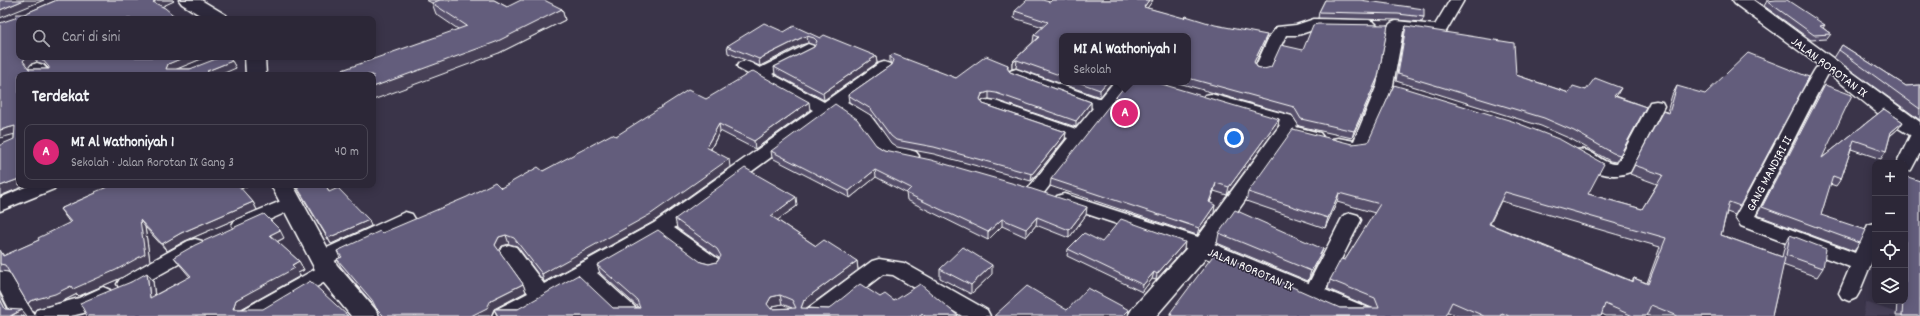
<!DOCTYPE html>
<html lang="id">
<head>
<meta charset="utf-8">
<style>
  :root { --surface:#2c2737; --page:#342f3f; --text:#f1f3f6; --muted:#a6a5ad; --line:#484452; --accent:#db2777 }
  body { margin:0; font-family:Dekko,sans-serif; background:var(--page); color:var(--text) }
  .controls { position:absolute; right:12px; bottom:12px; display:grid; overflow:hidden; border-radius:8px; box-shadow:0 2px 10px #0003 }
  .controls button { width:36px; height:36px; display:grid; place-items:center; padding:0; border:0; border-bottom:1px solid var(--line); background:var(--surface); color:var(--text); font:20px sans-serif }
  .you { position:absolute; left:1234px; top:138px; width:14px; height:14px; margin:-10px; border:3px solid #fff; border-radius:50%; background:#1a73e8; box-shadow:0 0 0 6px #1a73e833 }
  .badge { display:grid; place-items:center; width:26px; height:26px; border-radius:50%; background:var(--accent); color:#fff; font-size:13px; font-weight:700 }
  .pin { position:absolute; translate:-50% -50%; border:2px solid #fff; box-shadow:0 1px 4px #0006 }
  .popup { position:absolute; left:1059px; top:33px; width:132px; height:52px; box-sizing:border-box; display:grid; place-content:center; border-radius:8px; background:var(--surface); filter:drop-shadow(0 1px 3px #0005); font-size:13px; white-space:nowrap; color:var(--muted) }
  .popup b { font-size:15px; color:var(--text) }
  .popup::after { content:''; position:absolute; left:50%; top:100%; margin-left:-8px; border:8px solid transparent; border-top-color:var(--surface) }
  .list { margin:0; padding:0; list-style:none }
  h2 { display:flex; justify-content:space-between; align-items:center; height:52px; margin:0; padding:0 16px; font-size:17px }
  h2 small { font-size:13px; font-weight:400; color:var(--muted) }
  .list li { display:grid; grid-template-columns:26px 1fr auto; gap:12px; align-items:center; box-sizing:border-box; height:56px; margin:0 8px 8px; padding:0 8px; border:1px solid var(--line); border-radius:8px }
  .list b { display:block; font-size:15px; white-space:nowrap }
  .list p { margin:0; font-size:13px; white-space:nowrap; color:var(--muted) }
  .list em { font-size:13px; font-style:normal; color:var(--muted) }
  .icon { flex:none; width:22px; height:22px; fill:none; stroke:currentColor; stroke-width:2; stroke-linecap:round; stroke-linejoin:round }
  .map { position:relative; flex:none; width:1920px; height:316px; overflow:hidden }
  .search { position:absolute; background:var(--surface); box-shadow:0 2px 10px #0003; left:16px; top:16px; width:360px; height:44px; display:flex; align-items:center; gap:10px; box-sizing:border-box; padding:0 14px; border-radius:8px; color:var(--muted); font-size:15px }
  .panel { position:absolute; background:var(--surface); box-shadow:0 2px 10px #0003; left:16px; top:72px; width:360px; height:116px; border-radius:8px }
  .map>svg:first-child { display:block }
</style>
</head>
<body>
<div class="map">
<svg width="1920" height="316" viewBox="0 0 1920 316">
  <rect width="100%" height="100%" fill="#3a3449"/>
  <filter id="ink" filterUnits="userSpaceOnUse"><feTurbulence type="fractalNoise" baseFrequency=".025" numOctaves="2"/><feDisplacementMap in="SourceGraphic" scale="8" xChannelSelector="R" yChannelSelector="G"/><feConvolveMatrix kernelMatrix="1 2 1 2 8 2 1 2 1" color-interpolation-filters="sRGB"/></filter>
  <g filter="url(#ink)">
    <polygon fill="#474058" points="1865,302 1906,316 1864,316"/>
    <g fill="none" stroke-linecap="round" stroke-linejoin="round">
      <g stroke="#fff" stroke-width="3">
        <g id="street">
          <polygon points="1450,0 1464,0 1445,33 1428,35 1403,31 1393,85 1367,149 1353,153 1332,147 1329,143 1332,139 1338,138 1354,141 1377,85 1388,26 1391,23 1396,21 1435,25"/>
          <polygon points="1314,19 1369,20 1374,22 1377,25 1374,28 1369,30 1316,29 1298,35 1286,35 1268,73 1262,75 1256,73 1254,70 1269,37 1277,27 1296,25"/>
          <polygon points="808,44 814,46 816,49 814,52 772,74 824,102 878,64 884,62 890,64 892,67 890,70 847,102 869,114 892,144 916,152 919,156 916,160 910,162 879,152 857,122 836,110 674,228 718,259 721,264 718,269 711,271 704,269 660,237 597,273 638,310 641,316 617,316 581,282 521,316 492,316 495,310 528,293 499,252 502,247 509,245 516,247 544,284 654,223 813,110 739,69 737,66 739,63 745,61 751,63 760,68"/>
          <path d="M1833 62 1839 64 1841 67 1839 70 1828 74C1802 121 1780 169 1755 216L1855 253 1868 225 1875 223V254L1859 293 1856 298 1849 301 1842 298 1839 293 1850 267 1741 226 1735 217C1763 169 1786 119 1814 71L1816 68Z"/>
          <polygon points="37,63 43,65 53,75 35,75 29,68 31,65"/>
          <polygon points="1016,69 1100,99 1114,82 1131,82 1043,194 1036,196 1029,194 1027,190 1068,138 983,109 981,105 983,101 989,100 995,101 1076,129 1093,108 1010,77 1008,74 1010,71"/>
          <path d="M1211 94 1292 116 1298 125 1296 127 1320 133 1323 137 1320 141 1314 142 1290 136 1209 252C1197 255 1188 249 1177 244L1057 204 1055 200 1057 196 1064 194 1198 237 1280 125 1205 103 1203 99 1205 95Z"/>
          <path d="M1656 101 1662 102 1664 106 1630 172C1611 180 1585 172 1573 154L1576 150C1592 146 1601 165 1617 164L1648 106 1650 102Z"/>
          <polygon points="1920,129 1920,153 1911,170 1905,172 1905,163 1897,163 1911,134 1914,130"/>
          <polygon points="30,185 56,185 54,189 0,211 0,198"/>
          <polygon points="291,197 298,199 300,203 298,207 242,232 235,230 232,225 235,220"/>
          <polygon points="405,212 412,214 415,219 412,224 330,263 323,265 316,263 313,258 316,253"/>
          <polygon points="1351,213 1358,215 1361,220 1323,295 1320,300 1313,303 1306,300 1303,295 1341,220 1344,215"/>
          <polygon points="195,239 202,241 205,246 202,251 134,289 127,291 120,289 117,284 120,279 188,241"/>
          <polygon points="879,259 904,263 987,310 990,316 962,316 893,275 883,274 829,316 803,316 806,310 872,261"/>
          <polygon points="328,264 335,266 338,271 335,276 267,316 239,316 242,310 321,266"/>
          <path d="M3 271 10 273 34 315 36 310 79 298 103 287 110 290 113 295C107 307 83 314 70 316 52 316 31 316 13 316L0 291V272Z"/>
        </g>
      </g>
      <g stroke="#fff" stroke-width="3">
        <g id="secondary">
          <polygon points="179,0 201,0 226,15 228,19 206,19 182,4"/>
          <path d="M1732 0H1753L1920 122V139C1895 132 1849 88 1826 71 1796 48 1765 26 1735 4Z"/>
          <polygon points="245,57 265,57 266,75 246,75"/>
          <polygon points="271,185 293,185 337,265 375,309 379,316 351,316 319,277"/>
          <polygon points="1202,239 1371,309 1375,316 1337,316 1206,258 1156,316 1128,316 1132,309 1193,241"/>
        </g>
      </g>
      <use href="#street" fill="#2f2a3d" fill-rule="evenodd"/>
      <use href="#secondary" fill="#2f2a3d" fill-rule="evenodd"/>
    </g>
    <g fill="#56506a" stroke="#fff" fill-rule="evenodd">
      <path d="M57 0H173L174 1 161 6 19 57H206L176 69H190L232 61 236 68 19 75V185L14 139 15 18ZM37 62 44 64 49 69H29L28 67 31 64Z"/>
      <polygon points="426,0 494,0 507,7 562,9 565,20 499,53 458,29 436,14 432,3"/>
      <polygon points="1052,0 1153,0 1147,8 1265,42 1255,64 1257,67 1264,69 1376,85 1352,138 1299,126 1292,115 1175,82 1188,82 1188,36 1062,36 1062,82 1112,82 1100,97 1016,68 1012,69 1012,62 1033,42 1034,35 1043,27 1014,18 1015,11 1050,2"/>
      <polygon points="1325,0 1424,17 1422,22 1396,20 1318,18 1319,12"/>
      <polygon points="1767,1 1825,25 1823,28 1831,34 1827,39 1811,40 1764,6"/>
      <polygon points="1406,26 1516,75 1569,93 1586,90 1617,95 1616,96 1646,107 1616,162 1610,161 1571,139 1541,126 1396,81 1404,33"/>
      <polygon points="784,32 820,38 876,56 877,63 824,100 775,74 774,67 814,47 814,45 808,43 801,45 760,66 728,53 727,46"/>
      <polygon points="1842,45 1906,86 1920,85 1920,120 1834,58"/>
      <polygon points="890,56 956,78 1008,65 1008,70 1010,72 1091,102 1091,109 1076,127 995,100 989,99 982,100 981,102 983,104 1066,132 1065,139 1031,181 934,154 897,147 891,143 872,116 849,102 848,95 891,65 891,64 890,62"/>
      <polygon points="1825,85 1822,158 1884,109 1903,122 1898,129 1890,136 1886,151 1881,159 1851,149 1841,179 1836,186 1830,184 1821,215 1860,243 1854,251 1757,215 1820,92"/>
      <path d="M1677 86 1740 206 1735 215 1727 212 1721 235 1782 257 1785 244 1790 235 1823 268 1817 277 1783 265 1772 316H1649L1647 315 1646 316H1606L1602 314 1601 316H1458L1448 312 1170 316V313L1340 308H1372L1328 289 1330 280 1345 260 1375 213 1337 202 1325 228 1246 201 1248 192 1352 144 1588 194 1642 209 1657 184 1630 174 1663 111 1667 112 1672 95ZM1501 201 1660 247 1647 283 1634 278 1632 281 1490 224Z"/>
      <path d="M706 99 810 110 755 149 720 131 711 149 730 167 653 222 544 282 517 246 509 244 502 246 499 251 523 284 526 292 494 309 639 308 600 273 597 265 701 262 709 264 717 262 719 258 677 228 675 219 797 206 777 220 816 246 857 261 858 270 806 308 829 309 880 297 958 316H497L494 309 491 316H380L376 308 341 267 337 259 340 258 337 251 501 188 543 171 616 136ZM782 304 792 308 771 309 773 306Z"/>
      <polygon points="1279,119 1278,126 1227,195 1214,191 1210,203 1214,213 1197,235 1050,186 1051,179"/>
      <polygon points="876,145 884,150 1086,215 1069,238 1036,225 1026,237 1002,226 988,240 907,200 906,193 876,177 850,198 772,158 771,151"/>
      <polygon points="112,185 250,185 241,189 253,202 257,210 185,241 167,251 145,227 150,261 121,278 79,296 77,294 61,302 36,309 34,312 28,304 9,272 0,271 0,250 4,256 39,240 70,223 60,209 96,193"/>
      <polygon points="295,185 326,185 329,192 369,220 371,226 331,244"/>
      <polygon points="1219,233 1323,249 1319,259 1308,281 1217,243"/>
      <polygon points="284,238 277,242 299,261 304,270 298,273 300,276 241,309 348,316 87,316 131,282 153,281 155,295 190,277 180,265 174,257"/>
      <polygon points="1102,242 1184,249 1156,280 1152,279 1142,292 1067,256 1068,249"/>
      <polygon points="940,269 992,274 971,294 940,278"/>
      <polygon points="1897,301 1905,301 1920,316 1896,316"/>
    </g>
    <g fill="#464156" stroke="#fff">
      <polygon points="24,0 44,0 0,18 0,10"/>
      <polygon points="157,0 173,0 174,1 157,9 153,2"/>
      <polygon points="1149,0 1153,0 1143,14 1144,7"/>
      <polygon points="562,9 565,20 499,53 373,100 373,87"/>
      <polygon points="1267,35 1265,42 1253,69 1254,62"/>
      <polygon points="807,36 808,43 801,45 760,66 759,59 801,38"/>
      <polygon points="876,56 877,63 824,100 823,93"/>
      <polygon points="26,57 34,57 37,62 31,64 28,68 23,61"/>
      <polygon points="185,57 206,57 172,71 166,69 168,64"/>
      <polygon points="1017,60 1016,68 1012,69 1012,62"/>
      <polygon points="232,61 236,68 220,75 209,75 207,71"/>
      <polygon points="1378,77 1376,85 1352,138 1354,131"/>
      <polygon points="1107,82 1112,82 1100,97 1100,90"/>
      <polygon points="1621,88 1617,95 1610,103 1614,96"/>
      <polygon points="989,92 989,99 982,100 980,106 980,99 982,94"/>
      <polygon points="809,102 810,110 755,149 754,141"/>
      <polygon points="1091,102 1091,109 1076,127 1076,121"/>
      <polygon points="1279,119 1278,126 1227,195 1229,187"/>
      <polygon points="1903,122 1898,129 1886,139 1891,132"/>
      <polygon points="719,124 720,131 708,154 706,147"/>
      <polygon points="15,126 19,133 0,138 0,130"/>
      <polygon points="1066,132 1065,139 1031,181 1032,174"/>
      <polygon points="729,159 730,167 653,222 544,282 542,274"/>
      <polygon points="875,170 876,177 850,198 849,191"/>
      <polygon points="19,179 19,185 27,185 0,196 0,186"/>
      <polygon points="1216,183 1214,191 1207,210 1209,202"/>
      <polygon points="237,185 250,185 239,189"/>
      <polygon points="1339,193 1337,202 1325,228 1328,218"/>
      <polygon points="796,197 797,206 772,224 771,216"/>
      <polygon points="253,202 257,210 185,241 167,251 162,244 181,233"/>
      <polygon points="1215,205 1214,213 1197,235 1199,228"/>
      <polygon points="1087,207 1086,215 1069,238 1069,230"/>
      <polygon points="1037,217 1036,225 1026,237 1026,229"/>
      <polygon points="1002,219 1002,226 988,240 988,232"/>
      <polygon points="140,220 145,227 150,261 121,278 79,296 77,294 61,302 36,309 34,312 28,304 30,301 71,286"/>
      <polygon points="369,220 371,226 331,244 328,238"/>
      <polygon points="280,230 284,238 274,243 270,235"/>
      <polygon points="506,235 509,244 502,246 498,253 495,245 499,237"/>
      <polygon points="1185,242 1184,249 1156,280 1157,274"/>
      <polygon points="1323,249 1319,259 1308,281 1311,271"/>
      <polygon points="299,261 304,270 298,273 300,276 241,309 233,309 236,300"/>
      <polygon points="857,261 858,270 805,309 801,308 804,300"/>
      <polygon points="992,265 992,274 971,294 971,285"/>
      <polygon points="1154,272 1152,279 1142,292 1143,285"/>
      <polygon points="147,273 153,281 156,306 150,298"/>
      <polygon points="523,284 526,292 494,309 491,316 471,316 491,300"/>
      <polygon points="0,294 11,316 22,310 27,316 10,316 5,309 0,299"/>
      <polygon points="780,295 782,304 773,306 769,312 767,304 771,297"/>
      <polygon points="1129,310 1128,316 1123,316"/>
    </g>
    <g fill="#645d7b" stroke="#fff" fill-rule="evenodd">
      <polygon points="0,0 24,0 0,10"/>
      <polygon points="57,0 157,0 153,2 165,8 178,19 19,19 19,57 26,57 23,61 29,69 49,69 49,67 40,57 185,57 168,64 166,69 190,69 221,57 227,57 232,61 207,71 212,75 19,75 19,179 0,186 0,145 14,139 15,126 0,130 0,23 15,18 16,14 24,14"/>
      <polygon points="440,0 494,0 507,7 521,0 544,0 562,9 496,42 373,87 373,75 328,75 467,26 432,3"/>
      <polygon points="1027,0 1042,0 1050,2 1052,0 1149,0 1144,7 1184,18 1186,16 1215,25 1267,35 1254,62 1257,67 1264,69 1271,67 1281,45 1303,50 1313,25 1318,24 1388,25 1378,77 1354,131 1301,119 1294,107 1188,78 1188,36 1062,36 1062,76 1017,60 1012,62 1039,37 1034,35 1048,22 1015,11"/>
      <polygon points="1325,0 1360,0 1424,9 1424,17 1398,14 1319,12"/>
      <polygon points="1776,0 1787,0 1825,25 1820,26 1831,34 1814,35 1767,1"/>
      <polygon points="764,23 784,32 794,26 820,38 824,35 876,56 823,93 774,67 814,47 817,41 814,38 807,36 801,38 759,59 727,46"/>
      <polygon points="1406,26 1514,43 1516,75 1569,93 1573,86 1586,90 1595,78 1621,88 1614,96 1646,107 1620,155 1613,153 1574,131 1544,118 1398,74"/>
      <polygon points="1842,45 1906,86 1920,85 1920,109 1839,50"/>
      <path d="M1748 53 1809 77 1740 206 1729 202 1721 235 1785 258 1772 316H1678L1651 305 1646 316H1633L1605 304 1601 316H1509L1502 313 1500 316H1484L1452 302 1445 316H1170L1172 313H1170L1215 253 1340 308H1379L1375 298 1330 280 1341 259 1345 260 1380 204 1339 193 1328 218 1248 192 1293 129 1352 144 1368 142 1394 85 1512 121 1561 140 1604 164 1588 194 1642 209 1663 175 1634 165 1663 111 1669 113 1677 86 1705 94ZM1505 192 1666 238 1648 284 1634 278 1633 282 1489 224Z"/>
      <polygon points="893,54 956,78 986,56 1008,65 1007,68 1010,72 1091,102 1076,121 996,93 989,92 982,94 980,99 983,104 1066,132 1032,174 934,147 896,140 891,136 871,109 848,95 891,65 893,60 890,56"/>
      <polygon points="753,71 809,102 754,141 719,124 706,147 729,159 651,214 542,274 514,238 506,235 499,237 495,245 523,284 491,300 487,308 471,316 384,316 376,308 372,300 337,259 342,257 337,251 380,231 382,233 467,197 495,182 501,188 538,167 543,171 612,134 616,136 688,90 706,99"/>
      <polygon points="1078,82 1107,82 1100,90"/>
      <polygon points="1128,82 1155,82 1279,119 1229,187 1216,183 1209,202 1215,205 1199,228 1051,179"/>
      <polygon points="1825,85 1852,95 1822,158 1884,109 1903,122 1891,132 1886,151 1854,140 1841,179 1833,176 1821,215 1866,230 1860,243 1762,207"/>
      <polygon points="835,104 857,119 876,145 884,150 931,160 1029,188 1087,207 1069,230 1037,217 1026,229 1002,219 988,232 906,193 911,188 875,170 849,191 771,151"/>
      <path d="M745 168 796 197 771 216 816 246 824 240 857 261 804 300 801 308 829 309 860 284 880 297 885 294 894 301 920 284 958 316H925L922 313 920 316H498L494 309H518L578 275 613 308H640L637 300 597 265 658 230 701 262 709 264 717 262 721 256 717 249 675 219ZM780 295 792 300 796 308 771 309 767 304 771 297Z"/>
      <polygon points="1905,176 1920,181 1920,316 1902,316 1903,301 1905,301"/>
      <polygon points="112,185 238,185 253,202 181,233 162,244 140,220 145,254 116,270 73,289 71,286 55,294 30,301 28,304 5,265 0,264 0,251 3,256 39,240 38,238 71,222 60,209 96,193 95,192"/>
      <polygon points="296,185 326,185 329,192 338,188 369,220 328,238"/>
      <polygon points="1235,210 1323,249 1311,271 1219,233"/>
      <polygon points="264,214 280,230 270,235 299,261 292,265 295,268 236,300 233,309 263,309 310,281 348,316 87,316 80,303 131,282 147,273 150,298 191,276 174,257 195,245"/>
      <polygon points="1121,219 1185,242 1157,274 1154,272 1143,285 1068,249 1084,233 1102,242"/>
      <polygon points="1790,235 1826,249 1823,268 1786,255"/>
      <polygon points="963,247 992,265 971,285 940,269"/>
      <polygon points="1027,286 1067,310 1088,288 1129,310 1123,316 994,316"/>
      <polygon points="0,299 5,309 22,310 10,316 0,316"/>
    </g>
  </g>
  <g text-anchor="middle" stroke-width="3" stroke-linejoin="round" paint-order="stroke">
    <g font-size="13" fill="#fff" stroke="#2f2a3d">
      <text transform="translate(1830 66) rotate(37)" y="5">JALAN ROROTAN IX</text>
      <text transform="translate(1768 173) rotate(-62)" y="5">GANG MANDIRI II</text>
      <text transform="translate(1251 268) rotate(23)" y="5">JALAN ROROTAN IX</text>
    </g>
  </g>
</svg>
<div class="controls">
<button>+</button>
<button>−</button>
<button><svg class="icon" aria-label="locate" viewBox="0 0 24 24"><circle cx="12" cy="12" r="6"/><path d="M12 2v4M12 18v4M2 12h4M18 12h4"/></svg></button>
<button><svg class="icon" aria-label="layers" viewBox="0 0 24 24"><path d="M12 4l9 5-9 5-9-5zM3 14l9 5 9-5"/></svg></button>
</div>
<div class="you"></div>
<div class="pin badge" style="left:1125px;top:113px">A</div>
<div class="popup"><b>MI Al Wathoniyah 1</b>Sekolah</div>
<div class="search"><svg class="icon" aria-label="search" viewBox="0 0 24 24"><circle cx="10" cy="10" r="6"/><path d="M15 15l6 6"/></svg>Cari di sini</div>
<section class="panel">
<h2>Terdekat<small></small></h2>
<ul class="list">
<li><span class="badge">A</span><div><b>MI Al Wathoniyah 1</b><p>Sekolah · Jalan Rorotan IX Gang 3</p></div><em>40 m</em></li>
</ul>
</section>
</div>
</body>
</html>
